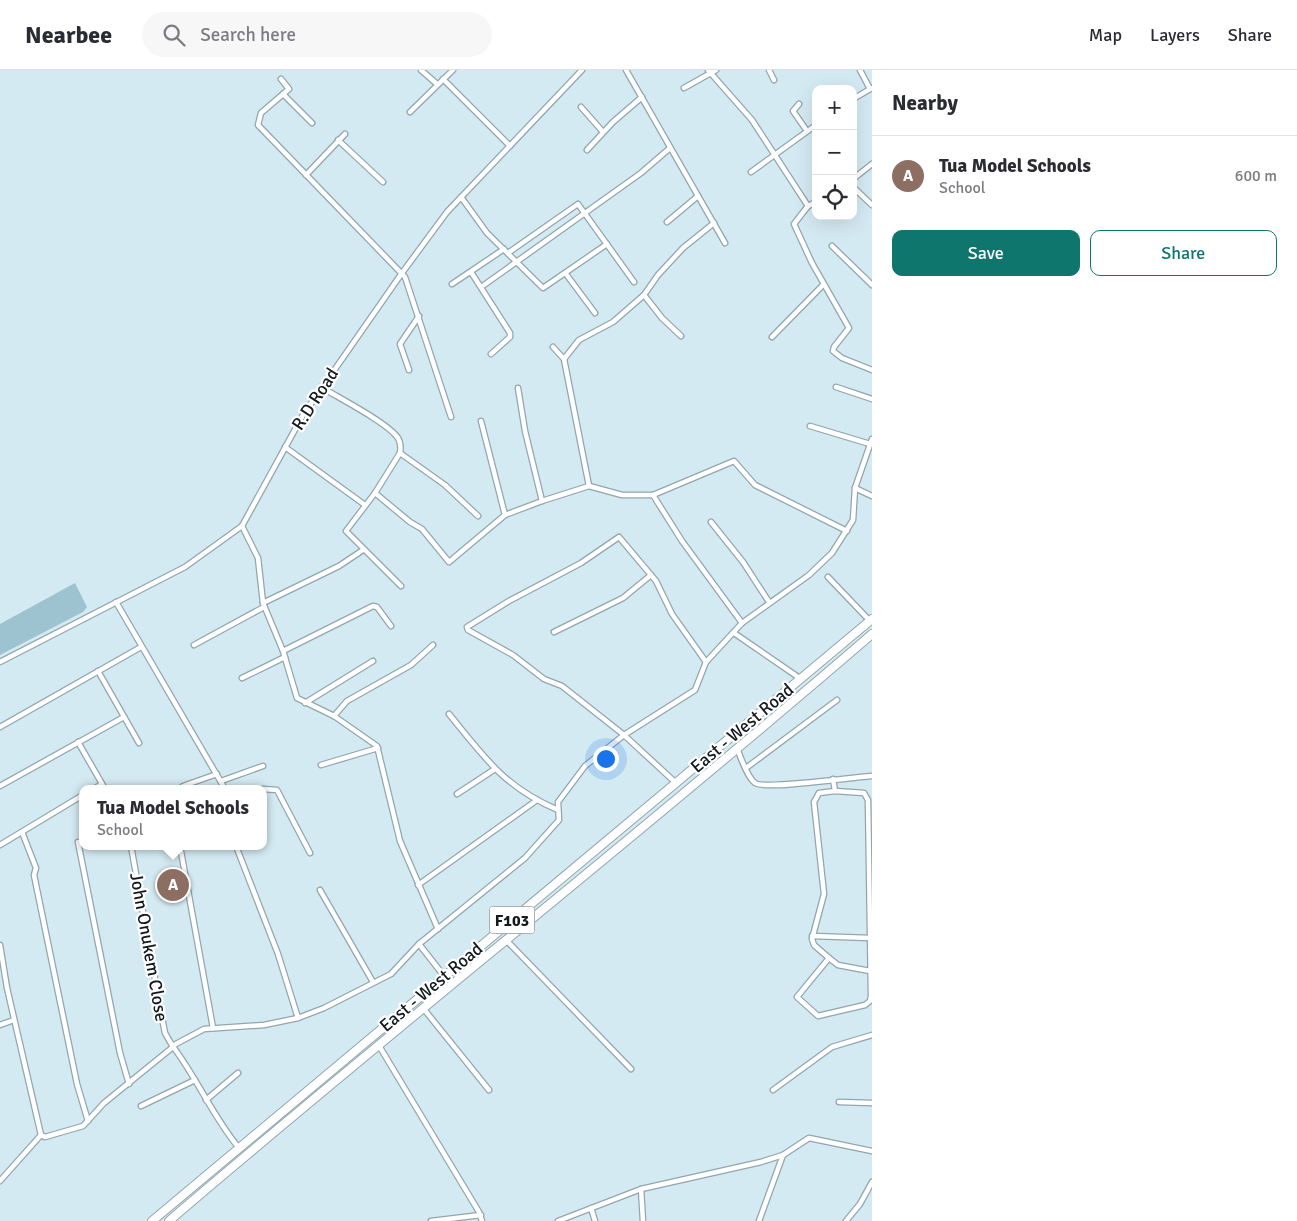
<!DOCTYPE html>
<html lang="en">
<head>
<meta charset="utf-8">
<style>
  :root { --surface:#fff; --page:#f7f7f7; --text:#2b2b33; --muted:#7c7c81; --line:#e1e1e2; --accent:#0f766e }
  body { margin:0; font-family:Signika,sans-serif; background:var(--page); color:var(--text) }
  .controls { position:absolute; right:15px; top:15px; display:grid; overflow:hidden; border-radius:10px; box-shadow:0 5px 20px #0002 }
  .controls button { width:45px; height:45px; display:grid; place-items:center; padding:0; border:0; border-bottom:1px solid var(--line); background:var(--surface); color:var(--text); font:25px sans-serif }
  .you { position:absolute; left:605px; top:688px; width:18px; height:18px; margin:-12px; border:4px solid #fff; border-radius:50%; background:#1a73e8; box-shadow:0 0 0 8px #1a73e833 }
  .badge { display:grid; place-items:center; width:32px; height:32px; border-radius:50%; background:var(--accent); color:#fff; font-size:16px; font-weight:700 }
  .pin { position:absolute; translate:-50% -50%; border:2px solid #fff; box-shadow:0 1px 5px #0006 }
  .popup { position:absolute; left:79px; top:715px; width:188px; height:65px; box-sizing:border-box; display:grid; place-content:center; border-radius:10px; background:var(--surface); filter:drop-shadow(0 1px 4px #0005); font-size:16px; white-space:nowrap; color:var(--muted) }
  .popup b { font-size:19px; color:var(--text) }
  .popup::after { content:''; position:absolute; left:50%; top:100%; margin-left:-10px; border:10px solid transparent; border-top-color:var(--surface) }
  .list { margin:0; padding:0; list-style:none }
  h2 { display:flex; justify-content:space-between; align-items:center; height:65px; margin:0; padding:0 20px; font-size:21px }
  h2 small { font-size:16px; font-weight:400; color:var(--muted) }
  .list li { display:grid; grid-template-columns:32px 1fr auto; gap:15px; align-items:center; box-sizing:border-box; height:80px; padding:0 20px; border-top:1px solid var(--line) }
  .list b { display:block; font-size:19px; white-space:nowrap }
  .list p { margin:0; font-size:16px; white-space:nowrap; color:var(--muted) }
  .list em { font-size:16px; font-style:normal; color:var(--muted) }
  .actions { display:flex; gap:10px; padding:15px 20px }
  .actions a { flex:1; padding:11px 0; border:1px solid var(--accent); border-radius:10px; text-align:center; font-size:18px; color:var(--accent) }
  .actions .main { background:var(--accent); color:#fff }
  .icon { flex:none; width:28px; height:28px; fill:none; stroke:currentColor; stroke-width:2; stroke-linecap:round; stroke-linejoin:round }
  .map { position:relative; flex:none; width:872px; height:1151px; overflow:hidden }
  header { display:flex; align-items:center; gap:30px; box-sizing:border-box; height:70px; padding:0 25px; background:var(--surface); border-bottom:1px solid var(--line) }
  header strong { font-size:24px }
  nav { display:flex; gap:28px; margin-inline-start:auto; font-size:18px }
  .search { width:350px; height:45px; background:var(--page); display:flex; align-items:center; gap:12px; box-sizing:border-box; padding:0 18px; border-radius:28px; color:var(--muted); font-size:19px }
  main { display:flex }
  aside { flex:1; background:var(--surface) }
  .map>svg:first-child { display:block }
</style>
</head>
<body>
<header>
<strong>Nearbee</strong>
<div class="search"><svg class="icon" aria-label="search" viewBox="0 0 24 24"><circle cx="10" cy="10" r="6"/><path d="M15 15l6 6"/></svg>Search here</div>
<nav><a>Map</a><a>Layers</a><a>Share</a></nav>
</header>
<main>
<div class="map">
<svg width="872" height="1151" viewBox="0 0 872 1151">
  <rect width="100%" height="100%" fill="#d4eaf2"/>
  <polygon fill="#9dc3d0" points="75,513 87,537 83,542 0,585 0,554"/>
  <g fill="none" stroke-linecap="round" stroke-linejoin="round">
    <g stroke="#91a6ae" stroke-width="7">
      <g id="minor">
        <polyline points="421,0 437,14"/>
        <polyline points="626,0 725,173"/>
        <polyline points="708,0 752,50 808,136"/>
        <polyline points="769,0 774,10"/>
        <polyline points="860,0 870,19"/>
        <polyline points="281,9 289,19 261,43 258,55 405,207 451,347"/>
        <polyline points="443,9 510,76"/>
        <polyline points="684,18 716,0"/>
        <polyline points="283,24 312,53"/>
        <polyline points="853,29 872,18"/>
        <polyline points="799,34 793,41 807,61"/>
        <polyline points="581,37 603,62"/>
        <polyline points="410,42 453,0"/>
        <polyline points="338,70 383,112"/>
        <polyline points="587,80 613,52 642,27"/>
        <polyline points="751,102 816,55"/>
        <polyline points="306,105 345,64"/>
        <polyline points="853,109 872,94"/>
        <polyline points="853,117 872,135"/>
        <polyline points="461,127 487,163 543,218 607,174"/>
        <polyline points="816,132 808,136 794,154 812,193 849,258 834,277 833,281 842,288 872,300"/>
        <polyline points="667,152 698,126"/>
        <polyline points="832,176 872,215"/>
        <polyline points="508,183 578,134 634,212"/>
        <polyline points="471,202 510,263 510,267 491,284"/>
        <polyline points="566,204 595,243"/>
        <polyline points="452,214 504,179"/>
        <polyline points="484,215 641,103 670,78"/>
        <polyline points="644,225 662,248 681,266"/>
        <polyline points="772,267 823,215"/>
        <polyline points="553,277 564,289 589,416"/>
        <polyline points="564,289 579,270 613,252 644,225 658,205 683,178 714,153"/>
        <polyline points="409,300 400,274 419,246"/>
        <path d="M321 317C339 328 388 353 398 368 401 373 401 377 400 383L375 423 346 461 401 516"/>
        <polyline points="836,317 872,329"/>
        <polyline points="518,318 525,361 542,431"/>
        <polyline points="481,351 505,445"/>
        <polyline points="810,356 870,374"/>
        <polyline points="285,377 365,435"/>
        <polyline points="400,383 445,415 478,446"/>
        <polyline points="855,418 872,426"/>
        <polyline points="375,423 410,452 422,459 449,492 505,445 542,431 589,416 622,425 653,425 734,391 755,415 847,461"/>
        <polyline points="653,425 682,471 742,553"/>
        <polyline points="711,452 743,492 769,532"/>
        <polyline points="242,456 258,488 263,533 283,581 297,628 334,646 377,676 400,771 438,859"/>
        <polyline points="828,507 870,551"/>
        <polyline points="116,532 225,719"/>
        <polyline points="263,533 339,496 363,480"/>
        <polyline points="554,562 623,528 651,505"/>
        <polyline points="734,563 801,609"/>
        <polyline points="194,575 264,537"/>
        <polyline points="283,581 373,536 377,537 391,556"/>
        <polyline points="0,592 185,497 242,456 303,345 402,203 447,142 582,0"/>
        <polyline points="98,601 139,673"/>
        <polyline points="242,608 285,587"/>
        <polyline points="305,633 373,591"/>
        <path d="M449 644C484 687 504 717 558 740"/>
        <polyline points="334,646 347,631 411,595 433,575"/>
        <polyline points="0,657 141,577"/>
        <polyline points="78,672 105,719"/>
        <path d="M737 678C741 688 747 707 755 713 765 720 855 707 872 706"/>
        <polyline points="321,695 378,678"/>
        <polyline points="746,698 837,630"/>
        <polyline points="833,709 835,721 819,723 814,732 824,824 812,869 814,875 829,888 797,927 818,946 865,935 870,931 871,926 868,730 864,723 835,721"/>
        <polyline points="221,711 263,696"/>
        <polyline points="676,713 624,665 562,616 544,609 513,585 468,560 467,557 509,531 581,493 619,467 656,511 672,544 706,592"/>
        <polyline points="0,716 124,647"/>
        <polyline points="183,716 217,704"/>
        <polyline points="94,719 102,714"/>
        <polyline points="263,719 277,720 310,783"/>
        <polyline points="457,724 495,699"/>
        <polyline points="22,762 36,798 34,805 77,1014 88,1051"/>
        <polyline points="78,772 120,983 129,1014"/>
        <polyline points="0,775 83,725"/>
        <polyline points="180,776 213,958"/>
        <polyline points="236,776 278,884 298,948"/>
        <polyline points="418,815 537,730"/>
        <polyline points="320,820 373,912"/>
        <polyline points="812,866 870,868"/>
        <polyline points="506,870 631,999"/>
        <polyline points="419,874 444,906"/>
        <polyline points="0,875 7,918 41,1065"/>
        <polyline points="829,888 838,895 870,901"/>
        <polyline points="423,938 489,1020"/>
        <polyline points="0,955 14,950"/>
        <polyline points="378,974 479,1142 482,1151"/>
        <polyline points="773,1020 832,977 872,965"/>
        <polyline points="206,1030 238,1003"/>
        <polyline points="839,1032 872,1033"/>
        <polyline points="141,1036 195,1010"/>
        <polyline points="41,1065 45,1067 83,1056 104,1033 173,977 165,963 163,953 131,776"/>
        <path d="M239 1078C213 1047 198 1010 174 978V975L204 959 264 955 298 948 324 938 391 904 419 874 525 788 559 750 558 732 585 696 624 665 695 620 706 592 742 553 809 505 832 483 853 450 855 418 872 369"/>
        <polyline points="0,1111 41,1065"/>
        <polyline points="641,1119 643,1151"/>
        <polyline points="591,1138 595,1151"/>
        <polyline points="431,1151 481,1145"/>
        <polyline points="558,1151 641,1119 761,1092 783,1085 809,1068 872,1081"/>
        <polyline points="759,1151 783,1085"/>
        <polyline points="846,1151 860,1134 872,1112"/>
      </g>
    </g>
    <g stroke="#91a6ae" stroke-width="10">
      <g id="primary">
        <polyline points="152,1151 872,549"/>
        <path d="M169 1151C401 952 641 764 872 564"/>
      </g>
    </g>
    <use href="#minor" stroke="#fff" stroke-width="4.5"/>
    <use href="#primary" stroke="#fff" stroke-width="8"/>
  </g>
  <g text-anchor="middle" stroke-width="4.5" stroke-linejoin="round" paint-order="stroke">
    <rect fill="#fff" stroke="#595f61" stroke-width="1" x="489.5" y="836.5" width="45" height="27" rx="4"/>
    <g font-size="16" font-weight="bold" fill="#121a1d">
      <text x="512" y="856">F103</text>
    </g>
    <g font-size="18" fill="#121a1d" stroke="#fff">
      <text transform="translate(315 329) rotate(-57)" y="6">R.D Road</text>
      <text transform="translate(742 658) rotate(-40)" y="6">East - West Road</text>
      <text transform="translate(149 877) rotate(80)" y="6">John Onukem Close</text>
      <text transform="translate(431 917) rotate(-40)" y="6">East - West Road</text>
    </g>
  </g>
</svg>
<div class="controls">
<button>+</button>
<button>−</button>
<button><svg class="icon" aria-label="locate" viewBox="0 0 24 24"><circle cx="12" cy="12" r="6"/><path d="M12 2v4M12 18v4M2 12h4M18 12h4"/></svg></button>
</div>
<div class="you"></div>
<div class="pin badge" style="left:173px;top:815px;background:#8d6e63">A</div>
<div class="popup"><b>Tua Model Schools</b>School</div>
</div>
<aside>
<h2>Nearby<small></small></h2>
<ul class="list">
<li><span class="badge" style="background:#8d6e63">A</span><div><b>Tua Model Schools</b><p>School</p></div><em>600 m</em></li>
</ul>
<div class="actions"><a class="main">Save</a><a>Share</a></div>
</aside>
</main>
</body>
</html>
